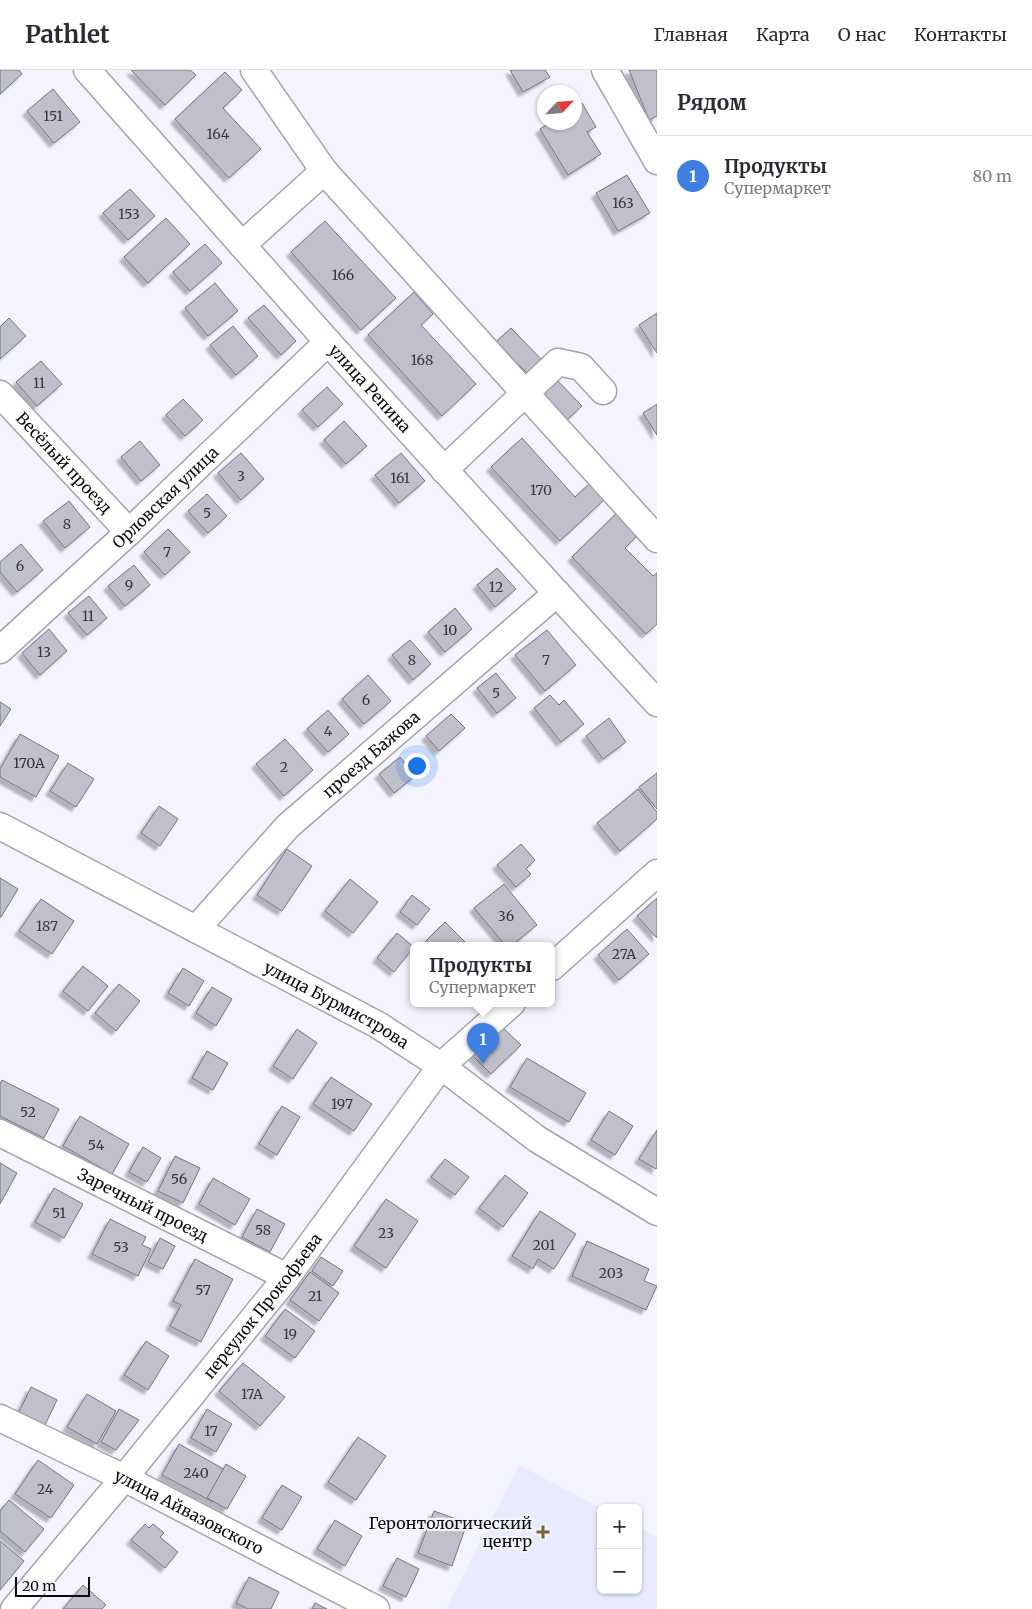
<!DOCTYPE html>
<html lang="ru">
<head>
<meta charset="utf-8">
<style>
  :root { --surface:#fff; --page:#f2f2f3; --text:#2b2b33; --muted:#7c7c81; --line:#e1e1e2; --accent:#111827 }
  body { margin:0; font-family:Merriweather,serif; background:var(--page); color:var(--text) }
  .controls { position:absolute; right:15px; bottom:15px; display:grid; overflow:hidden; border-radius:8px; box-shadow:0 1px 4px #0004 }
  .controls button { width:45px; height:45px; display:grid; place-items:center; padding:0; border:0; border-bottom:1px solid var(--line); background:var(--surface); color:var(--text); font:25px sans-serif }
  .compass { position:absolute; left:537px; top:15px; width:45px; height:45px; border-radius:50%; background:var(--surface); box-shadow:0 1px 4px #0004; rotate:64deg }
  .scale { position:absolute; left:15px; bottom:12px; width:75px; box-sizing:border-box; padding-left:5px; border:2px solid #0b0b0f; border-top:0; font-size:14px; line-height:18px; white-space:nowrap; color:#0b0b0f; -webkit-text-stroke:4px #f3f4fe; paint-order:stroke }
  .you { position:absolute; left:416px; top:695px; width:18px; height:18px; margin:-12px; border:4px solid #fff; border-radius:50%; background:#1a73e8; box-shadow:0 0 0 8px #1a73e833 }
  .badge { display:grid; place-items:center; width:32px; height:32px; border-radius:50%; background:var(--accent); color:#fff; font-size:16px; font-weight:700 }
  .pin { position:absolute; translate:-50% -41px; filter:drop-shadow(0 1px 2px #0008) }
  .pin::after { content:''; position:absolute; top:26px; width:18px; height:15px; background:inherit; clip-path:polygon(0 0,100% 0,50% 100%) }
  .popup { position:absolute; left:410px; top:872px; width:145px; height:65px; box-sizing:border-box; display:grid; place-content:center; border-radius:8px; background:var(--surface); filter:drop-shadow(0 1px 4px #0005); font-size:16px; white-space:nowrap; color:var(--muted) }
  .popup b { font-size:19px; color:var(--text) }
  .popup::after { content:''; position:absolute; left:50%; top:100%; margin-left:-10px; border:10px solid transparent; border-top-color:var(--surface) }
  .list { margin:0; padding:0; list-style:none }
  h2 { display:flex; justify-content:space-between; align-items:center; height:65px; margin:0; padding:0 20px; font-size:21px }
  h2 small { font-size:16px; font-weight:400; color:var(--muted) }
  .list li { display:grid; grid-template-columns:32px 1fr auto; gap:15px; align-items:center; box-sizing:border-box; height:80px; padding:0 20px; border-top:1px solid var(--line) }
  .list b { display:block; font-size:19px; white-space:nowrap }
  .list p { margin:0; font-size:16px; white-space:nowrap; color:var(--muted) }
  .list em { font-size:16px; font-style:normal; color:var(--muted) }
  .map { position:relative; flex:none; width:657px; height:1539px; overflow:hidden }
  header { display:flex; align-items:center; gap:30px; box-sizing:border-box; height:70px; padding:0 25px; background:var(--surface); border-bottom:1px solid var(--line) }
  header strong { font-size:24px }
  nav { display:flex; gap:28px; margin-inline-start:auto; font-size:18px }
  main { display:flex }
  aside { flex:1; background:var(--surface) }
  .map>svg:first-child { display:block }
</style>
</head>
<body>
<header>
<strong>Pathlet</strong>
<nav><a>Главная</a><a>Карта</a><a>О нас</a><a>Контакты</a></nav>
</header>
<main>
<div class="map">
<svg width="657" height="1539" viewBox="0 0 657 1539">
  <defs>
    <filter id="shadow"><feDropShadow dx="-4.5" dy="4.5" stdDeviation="1" flood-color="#0004"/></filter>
  </defs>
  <rect width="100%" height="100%" fill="#f3f4fe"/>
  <polygon fill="#e8eafe" points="519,1395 601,1438 601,1520 638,1520 638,1457 657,1467 657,1539 446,1539"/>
  <g fill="#bfc0cc" stroke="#757681" filter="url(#shadow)">
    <polygon points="0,0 19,0 22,4 0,24"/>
    <polygon points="131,0 190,0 196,5 165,35"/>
    <polygon points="510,0 545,0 550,7 523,22"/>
    <polygon points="629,0 657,0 657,46 649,50"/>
    <polygon points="225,2 242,20 223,38 261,79 229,108 175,49"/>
    <polygon points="53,19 80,52 54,73 27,41"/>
    <polygon points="582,33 596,57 587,62 601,84 568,105 540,59 551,52 574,52 574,38"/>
    <polygon points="627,105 650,143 618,161 596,123"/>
    <polygon points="130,119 155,146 128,170 103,143"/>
    <polygon points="166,148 190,174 148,213 124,187"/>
    <polygon points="325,151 396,228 361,260 291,182"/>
    <polygon points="205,174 222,193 190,221 173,202"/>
    <polygon points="215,213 238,241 208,266 185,238"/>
    <polygon points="414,222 433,244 421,255 476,314 442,346 368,265"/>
    <polygon points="264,235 296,271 281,285 248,248"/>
    <polygon points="657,243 657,283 639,255"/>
    <polygon points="9,248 26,266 0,289 0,257"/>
    <polygon points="233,256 258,286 236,305 210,275"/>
    <polygon points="511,258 543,291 529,305 496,272"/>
    <polygon points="41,291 62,314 37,336 16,312"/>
    <polygon points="555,308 582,336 567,350 540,322"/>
    <polygon points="327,317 343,334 318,357 302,340"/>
    <polygon points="183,329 203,350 185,366 166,345"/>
    <polygon points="657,334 657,365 643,343"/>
    <polygon points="344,351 367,376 346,394 324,370"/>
    <polygon points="522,368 575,427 590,413 605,429 560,471 491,397"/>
    <polygon points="140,371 160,395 141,411 121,387"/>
    <polygon points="241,383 264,409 241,430 218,403"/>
    <polygon points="401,383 425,411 399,433 375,405"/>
    <polygon points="207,424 227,446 208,463 188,441"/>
    <polygon points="69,431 90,457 65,478 43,451"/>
    <polygon points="621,439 642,461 625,478 653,506 657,503 657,554 646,564 572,487"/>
    <polygon points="168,459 190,482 165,505 144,482"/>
    <polygon points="21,474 43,500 17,522 0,502 0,492"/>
    <polygon points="134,495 150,515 125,536 108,516"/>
    <polygon points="497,498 516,519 495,537 477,515"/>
    <polygon points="89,526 107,548 87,565 68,543"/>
    <polygon points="455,538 472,559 445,582 428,562"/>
    <polygon points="49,559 67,581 40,605 22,583"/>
    <polygon points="547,560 576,595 545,621 515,585"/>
    <polygon points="410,570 431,594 413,610 392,585"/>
    <polygon points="496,603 516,628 497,643 477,618"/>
    <polygon points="368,605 391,631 364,654 342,629"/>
    <polygon points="550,625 559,635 564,630 584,654 561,672 534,638"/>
    <polygon points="0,632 11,639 0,656"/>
    <polygon points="328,640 349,664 328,682 307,659"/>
    <polygon points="451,644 465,658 439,681 426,666"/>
    <polygon points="609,648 626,672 603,689 586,666"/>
    <polygon points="20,664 59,686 36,727 0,707 0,699"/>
    <polygon points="285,669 313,700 284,726 256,694"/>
    <polygon points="400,687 415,706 394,723 379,704"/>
    <polygon points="68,693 94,709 76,737 50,721"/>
    <polygon points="657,703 657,739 639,717"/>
    <polygon points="638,719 657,742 657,749 620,781 597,753"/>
    <polygon points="159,736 178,749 160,776 141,763"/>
    <polygon points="521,774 535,790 526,799 531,804 516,817 497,795"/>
    <polygon points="287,779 312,796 282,841 257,825"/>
    <polygon points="0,808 18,819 1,847 0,847"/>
    <polygon points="350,809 378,832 353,863 325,841"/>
    <polygon points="504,814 537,855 512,875 505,875 474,838"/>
    <polygon points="412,825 430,839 417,855 400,842"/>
    <polygon points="657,828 657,868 637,846"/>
    <polygon points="41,829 74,851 52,884 19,861"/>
    <polygon points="445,852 468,875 422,875"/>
    <polygon points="627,859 649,884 619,910 598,885"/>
    <polygon points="397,863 414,877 394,902 377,888"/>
    <polygon points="83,896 108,916 88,941 63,921"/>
    <polygon points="183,898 204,911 189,936 168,923"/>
    <polygon points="119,914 140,931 116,961 95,943"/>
    <polygon points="212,917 232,929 216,956 196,943"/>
    <polygon points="501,956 521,975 491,1004 472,985"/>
    <polygon points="297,959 317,973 293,1009 273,996"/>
    <polygon points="207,981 228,993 213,1020 192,1008"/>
    <polygon points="527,988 586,1023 569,1052 510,1017"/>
    <polygon points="331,1007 372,1034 354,1061 313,1034"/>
    <polygon points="2,1010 59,1039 44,1068 0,1046 0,1014"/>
    <polygon points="282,1036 300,1047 277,1085 259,1074"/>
    <polygon points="609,1041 633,1056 615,1085 591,1070"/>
    <polygon points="80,1046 129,1074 112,1104 63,1076"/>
    <polygon points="657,1060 657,1097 656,1099 639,1089"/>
    <polygon points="143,1077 161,1088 147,1112 129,1102"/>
    <polygon points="175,1086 200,1098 183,1133 158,1121"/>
    <polygon points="445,1089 469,1107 455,1125 431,1107"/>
    <polygon points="0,1093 17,1103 0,1134"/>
    <polygon points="505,1105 528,1123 503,1157 479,1138"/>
    <polygon points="213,1108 250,1129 235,1155 199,1134"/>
    <polygon points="54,1118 83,1134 64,1168 35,1152"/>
    <polygon points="386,1129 418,1151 386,1198 354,1176"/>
    <polygon points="257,1139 285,1154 270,1182 242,1167"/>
    <polygon points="540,1141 576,1164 554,1199 538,1189 533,1199 512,1186"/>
    <polygon points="110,1149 146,1167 142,1175 151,1179 138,1206 92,1184"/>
    <polygon points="160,1168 175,1176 163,1199 148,1192"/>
    <polygon points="587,1171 649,1199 644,1211 657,1216 646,1240 572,1206"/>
    <polygon points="321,1187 343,1201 333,1216 312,1201"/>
    <polygon points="195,1189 233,1209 201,1272 170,1256 181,1235 173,1231"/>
    <polygon points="310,1202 339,1223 319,1251 290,1230"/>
    <polygon points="285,1239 315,1261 295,1288 265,1266"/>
    <polygon points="146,1271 169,1286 148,1320 124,1305"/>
    <polygon points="243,1293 285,1327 260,1356 219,1321"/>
    <polygon points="31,1317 57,1330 45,1355 19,1342"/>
    <polygon points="87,1324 116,1341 97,1374 67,1357"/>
    <polygon points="119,1339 139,1350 116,1380 101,1372"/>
    <polygon points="207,1339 232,1354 216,1382 191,1368"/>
    <polygon points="358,1367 386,1386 356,1430 328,1412"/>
    <polygon points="179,1374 229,1402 213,1432 162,1405"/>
    <polygon points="38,1390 74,1415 51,1448 15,1424"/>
    <polygon points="226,1394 246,1406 227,1439 207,1428"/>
    <polygon points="282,1415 302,1427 282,1460 262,1448"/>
    <polygon points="9,1430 44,1459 25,1482 0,1461 0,1441"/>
    <polygon points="434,1441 467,1453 452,1496 418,1483"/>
    <polygon points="335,1450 362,1466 345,1496 317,1479"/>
    <polygon points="145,1454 149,1458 153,1454 164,1463 160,1467 178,1482 165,1498 131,1470"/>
    <polygon points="0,1471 24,1491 0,1520"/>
    <polygon points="397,1488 419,1499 406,1527 383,1516"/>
    <polygon points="249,1507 279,1522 271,1539 248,1539 236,1533"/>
    <polygon points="83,1515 106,1535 102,1539 63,1539"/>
    <polygon points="315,1533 327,1539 312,1539"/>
  </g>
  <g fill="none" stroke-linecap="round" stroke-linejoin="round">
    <g stroke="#a3a4b0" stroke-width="29">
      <g id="minor">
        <path id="s1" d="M87 0 328 272 657 633"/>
        <polyline points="254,0 324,101 657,469"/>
        <polyline points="605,0 657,91"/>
        <polyline points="242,175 324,101"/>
        <path id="s2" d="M0 324 129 462"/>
        <polyline points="444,400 558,292 581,297 603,321"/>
        <path id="s3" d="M0 580 129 462 328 272"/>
        <path id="s4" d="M0 756 378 955 441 996 537 1069 657 1142"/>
        <path id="s5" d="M196 859 288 756 557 523"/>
        <polyline points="552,897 657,803"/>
        <path id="s6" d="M0 1063 287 1207"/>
        <path id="s7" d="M0 1348 124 1408 376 1539"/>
        <path id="s8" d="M14 1539 124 1408 287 1207 441 996 512 933"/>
      </g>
    </g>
    <use href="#minor" stroke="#fff" stroke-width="26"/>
  </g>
  <path fill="#756734" stroke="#f3f4fe" stroke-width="2" d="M540.5 1454.5h5v5h5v5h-5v5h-5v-5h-5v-5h5z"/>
  <g text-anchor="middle" stroke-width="4.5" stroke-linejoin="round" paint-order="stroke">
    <g font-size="14" fill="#38383e">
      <text x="53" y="51">151</text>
      <text x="218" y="69">164</text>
      <text x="623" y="138">163</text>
      <text x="129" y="149">153</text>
      <text x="343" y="210">166</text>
      <text x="422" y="295">168</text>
      <text x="39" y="318">11</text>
      <text x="241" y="411">3</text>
      <text x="400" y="413">161</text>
      <text x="541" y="425">170</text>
      <text x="207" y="448">5</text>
      <text x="67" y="459">8</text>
      <text x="167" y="487">7</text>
      <text x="20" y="501">6</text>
      <text x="129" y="520">9</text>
      <text x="496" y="522">12</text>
      <text x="88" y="551">11</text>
      <text x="450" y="565">10</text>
      <text x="44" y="587">13</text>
      <text x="412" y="595">8</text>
      <text x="546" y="595">7</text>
      <text x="496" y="628">5</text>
      <text x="366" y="635">6</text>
      <text x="328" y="666">4</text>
      <text x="29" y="698">170А</text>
      <text x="284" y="702">2</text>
      <text x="506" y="851">36</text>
      <text x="47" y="861">187</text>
      <text x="624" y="889">27А</text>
      <text x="342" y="1039">197</text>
      <text x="28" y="1047">52</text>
      <text x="96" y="1080">54</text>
      <text x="179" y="1114">56</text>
      <text x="59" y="1148">51</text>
      <text x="263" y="1165">58</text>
      <text x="386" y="1168">23</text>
      <text x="544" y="1180">201</text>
      <text x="121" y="1182">53</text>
      <text x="611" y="1208">203</text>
      <text x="203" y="1225">57</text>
      <text x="315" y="1231">21</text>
      <text x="290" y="1269">19</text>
      <text x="252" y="1329">17А</text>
      <text x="211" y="1366">17</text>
      <text x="196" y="1408">240</text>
      <text x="45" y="1424">24</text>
    </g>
    <g font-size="16" fill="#0b0b0f" stroke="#f3f4fe">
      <text dy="6" stroke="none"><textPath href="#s1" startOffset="426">улица Репина</textPath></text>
      <text dy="6" stroke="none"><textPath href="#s2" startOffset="94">Весёлый проезд</textPath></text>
      <text dy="6" stroke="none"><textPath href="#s3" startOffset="225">Орловская улица</textPath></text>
      <text dy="6" stroke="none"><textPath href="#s5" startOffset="248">проезд Бажова</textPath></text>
      <text dy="6" stroke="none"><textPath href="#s4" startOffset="381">улица Бурмистрова</textPath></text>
      <text dy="6" stroke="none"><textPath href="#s6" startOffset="160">Заречный проезд</textPath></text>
      <text dy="6" stroke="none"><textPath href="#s8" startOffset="392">переулок Прокофьева</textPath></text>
      <text dy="6" stroke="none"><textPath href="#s7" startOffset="211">улица Айвазовского</textPath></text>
    </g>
    <g font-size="16" fill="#0b0b0f" stroke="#f3f4fe" text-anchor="end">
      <text x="532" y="1459">Геронтологический<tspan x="532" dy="18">центр</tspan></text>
    </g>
  </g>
</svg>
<div class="controls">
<button>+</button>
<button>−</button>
</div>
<svg class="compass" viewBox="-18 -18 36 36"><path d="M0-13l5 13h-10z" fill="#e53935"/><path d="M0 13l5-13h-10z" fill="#7c7c81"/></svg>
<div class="scale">20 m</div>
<div class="you"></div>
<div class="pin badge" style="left:483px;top:994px;background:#3f7fe0">1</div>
<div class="popup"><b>Продукты</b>Супермаркет</div>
</div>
<aside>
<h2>Рядом<small></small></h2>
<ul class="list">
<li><span class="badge" style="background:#3f7fe0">1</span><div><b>Продукты</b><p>Супермаркет</p></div><em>80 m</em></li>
</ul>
</aside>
</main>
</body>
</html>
